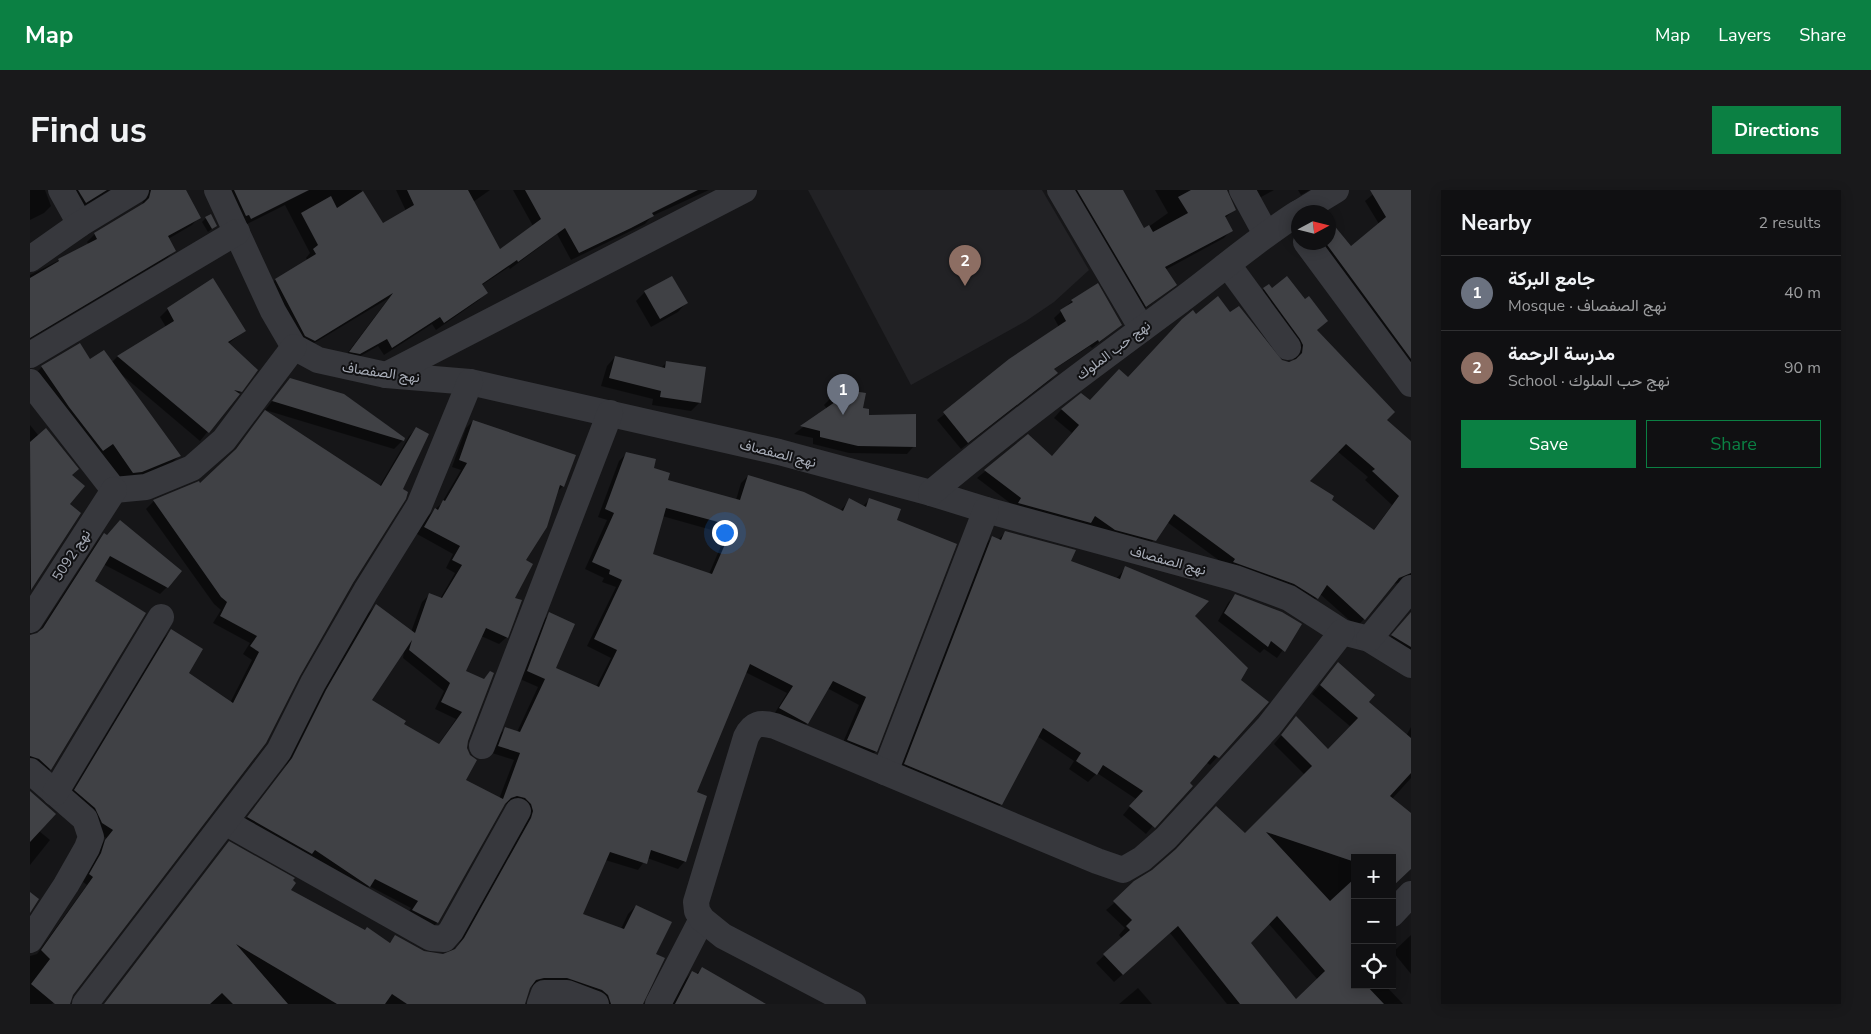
<!DOCTYPE html>
<html lang="en">
<head>
<meta charset="utf-8">
<style>
  :root { --surface:#101012; --page:#19191b; --text:#f1f3f6; --muted:#9c9d9f; --line:#303032; --accent:#0b8043 }
  body { margin:0; font-family:"Nunito Sans",Vazirmatn,sans-serif; background:var(--page); color:var(--text) }
  .controls { position:absolute; right:15px; bottom:15px; display:grid; overflow:hidden; border-radius:0px; box-shadow:0 2px 12px #0003 }
  .controls button { width:45px; height:45px; display:grid; place-items:center; padding:0; border:0; border-bottom:1px solid var(--line); background:var(--surface); color:var(--text); font:25px sans-serif }
  .compass { position:absolute; left:1261px; top:15px; width:45px; height:45px; border-radius:50%; background:var(--surface); box-shadow:0 2px 12px #0003; rotate:83deg }
  .you { position:absolute; left:694px; top:342px; width:18px; height:18px; margin:-12px; border:4px solid #fff; border-radius:50%; background:#1a73e8; box-shadow:0 0 0 8px #1a73e833 }
  .badge { display:grid; place-items:center; width:32px; height:32px; border-radius:50%; background:var(--accent); color:#fff; font-size:16px; font-weight:700 }
  .pin { position:absolute; translate:-50% -41px; filter:drop-shadow(0 1px 2px #0008) }
  .pin::after { content:''; position:absolute; top:26px; width:18px; height:15px; background:inherit; clip-path:polygon(0 0,100% 0,50% 100%) }
  .list { margin:0; padding:0; list-style:none }
  h2 { display:flex; justify-content:space-between; align-items:center; height:65px; margin:0; padding:0 20px; font-size:21px }
  h2 small { font-size:16px; font-weight:400; color:var(--muted) }
  .list li { display:grid; grid-template-columns:32px 1fr auto; gap:15px; align-items:center; box-sizing:border-box; height:75px; padding:0 20px; border-top:1px solid var(--line) }
  .list b { display:block; font-size:19px; white-space:nowrap }
  .list p { margin:0; font-size:16px; white-space:nowrap; color:var(--muted) }
  .list em { font-size:16px; font-style:normal; color:var(--muted) }
  .actions { display:flex; gap:10px; padding:15px 20px }
  .actions a { flex:1; padding:11px 0; border:1px solid var(--accent); border-radius:0px; text-align:center; font-size:18px; color:var(--accent) }
  .actions .main { background:var(--accent); color:#fff }
  .icon { flex:none; width:28px; height:28px; fill:none; stroke:currentColor; stroke-width:2; stroke-linecap:round; stroke-linejoin:round }
  .map { position:relative; flex:none; width:1381px; height:814px; overflow:hidden; border-radius:0px }
  header { display:flex; align-items:center; gap:30px; box-sizing:border-box; height:70px; padding:0 25px; background:var(--accent); color:#fff }
  header strong { font-size:24px }
  nav { display:flex; gap:28px; margin-inline-start:auto; font-size:18px }
  .intro { display:flex; align-items:center; justify-content:space-between; box-sizing:border-box; height:120px; padding:0 30px }
  h1 { margin:0; font-size:35px }
  .button { padding:12px 22px; border-radius:0px; background:var(--accent); color:#fff; font-size:18px; font-weight:700 }
  main { display:flex; gap:30px; padding:0 30px }
  aside { flex:1; background:var(--surface); border-radius:0px; box-shadow:0 2px 12px #0003 }
  .map>svg:first-child { display:block }
</style>
</head>
<body>
<header>
<strong>Map</strong>
<nav><a>Map</a><a>Layers</a><a>Share</a></nav>
</header>
<div class="intro"><h1>Find us</h1><a class="button">Directions</a></div>
<main>
<div class="map">
<svg width="1381" height="814" viewBox="0 0 1381 814">
  <rect width="100%" height="100%" fill="#161618"/>
  <polygon fill="#222225" points="778,0 1012,0 1059,80 1024,112 996,131 881,195"/>
  <g fill="#0007" fill-rule="evenodd">
    <polygon points="0,0 15,0 21,16 14,23 0,30"/>
    <polygon points="35,0 80,0 48,20"/>
    <polygon points="111,0 155,0 169,27 162,35 138,49 144,61 137,68 0,149 0,85 59,55 57,52 65,44 112,15 114,8"/>
    <polygon points="202,0 331,0 353,35 376,21 366,0 460,0 443,12 469,60 503,36 483,0 679,0 622,26 615,34 541,70 527,44 480,79 479,77 452,95 456,102 449,110 406,140 402,134 354,165 348,156 322,171 313,169 359,108 276,158 238,97 245,90 278,71 276,68 280,63 255,15 213,36 195,7"/>
    <polygon points="1036,0 1091,0 1114,40 1138,23 1125,0 1196,0 1204,20 1195,28 1201,40 1194,48 1135,80 1145,95 1109,123"/>
    <polygon points="1217,0 1244,0 1224,11"/>
    <polygon points="1268,0 1280,0 1271,5"/>
    <polygon points="1348,0 1381,0 1381,185 1284,52 1298,52 1320,57 1349,34 1335,11"/>
    <polygon points="176,28 186,36 178,42 172,32"/>
    <path d="M1234 99 1275 110 1296 131 1286 141 1356 231 1381 253V387L1376 391 1364 394 1327 437 1290 404 1279 416 1198 377 1137 332 1117 358 984 316 947 288 998 246 1022 267 1042 243 1024 228 1031 220 1051 205 1059 212 1097 189 1166 126 1200 124 1251 172 1264 171 1265 164 1226 107ZM1307 261 1338 287 1335 290 1362 315 1343 341 1300 311 1278 291Z"/>
    <polygon points="615,102 656,113 648,122 621,137 606,111"/>
    <polygon points="1042,111 1091,135 1062,158 1060,156 1023,180 1027,183 1020,190 931,259 907,230 1029,137 1024,128"/>
    <polygon points="138,119 214,141 198,154 211,201 170,251 91,184 149,266 139,276 93,293 2,187 12,177 60,171 81,173 87,167 136,137 130,127"/>
    <polygon points="585,167 630,179 636,173 670,212 661,221 622,215 623,209 571,196 577,176"/>
    <polygon points="260,189 373,250 364,259 235,220"/>
    <polygon points="822,202 837,226 884,256 877,264 819,263 783,254 783,248 764,244 797,219 794,215 802,207"/>
    <polygon points="235,222 349,297 379,246 386,239 397,245 30,805 22,814 0,814 0,766 7,764 57,695 53,692 64,672 68,658 76,648 65,640 38,608 134,448 141,441 157,483 200,513 222,470 213,464 220,453 183,433 191,420 184,414 116,319 124,311 168,293 170,295 200,266"/>
    <path d="M443 231 533 296 526 303 494 371 483 408 477 447 469 454 451 446 434 481 453 490 461 482 437 550 434 590 469 609 484 570 462 563 468 546 476 538 487 542 508 497 490 489 512 431 520 424 524 479 566 497 581 468 557 456 586 397 572 392 574 388 555 379 577 330 568 327 589 271 596 264 623 279 636 291 706 310 711 293 718 286 810 321 820 310 833 316 840 309 865 331 846 561 838 569 811 557 829 515 797 498 777 533 770 540 743 526 757 503 715 482 665 603 655 671 648 679 617 668 608 680 575 670 552 725 591 739 598 724 606 716 624 765 612 814H571L506 795 499 797 494 814H74L199 653 259 701 358 754 365 747 394 762 413 765 427 757 494 637 479 613 473 615 407 733 399 740 375 728 381 718 339 696 332 703 211 635 255 577 289 509 338 423 346 416 381 442 392 412 399 405 410 409 425 383 416 378 423 364 387 344 397 327 411 314 431 280 422 277 436 238ZM632 326 696 344 679 384 621 364ZM374 461 373 468 414 501 405 519 426 529 408 555 372 535 340 510Z"/>
    <polygon points="0,235 41,286 39,314 49,324 0,400"/>
    <polygon points="90,331 137,397 130,404 73,374 63,391 20,579 13,586 0,576 0,446 7,445 67,352 74,344 76,346"/>
    <polygon points="976,342 1039,372 1086,389 1096,378 1164,426 1210,490 1237,512 1180,575 1176,572 1116,644 1093,625 1106,609 1067,583 1058,592 1039,579 1044,571 1007,546 971,614 963,622 867,582 955,355 962,347 968,350"/>
    <polygon points="1205,405 1271,435 1247,468 1234,459 1230,463 1188,431 1198,413"/>
    <polygon points="1381,423 1381,470 1355,454"/>
    <polygon points="1308,473 1338,512 1376,546 1381,537 1381,588 1362,609 1381,625 1381,675 1362,668 1325,668 1325,795 1355,795 1373,814 1263,814 1288,790 1238,733 1219,753 1258,814 1197,814 1140,743 1084,792 1066,773 1092,749 1089,745 1095,738 1076,720 1144,662 1215,645 1275,585 1244,554 1266,528 1298,560 1321,537 1282,504"/>
    <polygon points="0,603 9,641 20,650 0,675"/>
    <polygon points="1381,745 1381,784 1363,762"/>
    <polygon points="673,778 733,814 641,814 655,790 662,782 666,784"/>
    <polygon points="1108,798 1122,814 1089,814"/>
  </g>
  <g fill="#404145" fill-rule="evenodd">
    <polygon points="48,0 77,0 56,13"/>
    <polygon points="121,0 156,0 171,28 138,46 146,61 0,148 0,88 29,71 28,69 67,49 64,43 114,13 119,8"/>
    <polygon points="204,0 279,0 221,29 219,25 216,26"/>
    <polygon points="377,0 438,0 470,59 511,29 495,0 668,0 622,23 624,26 601,38 549,63 535,38 488,72 487,70 452,94 458,103 414,133 410,127 362,158 357,149 330,164 319,162 363,103 285,151 275,146 245,89 286,64 283,59 288,55 271,23 301,6 307,18 333,1 353,33 384,15"/>
    <polygon points="1047,0 1093,0 1114,38 1119,35 1123,42 1158,23 1148,7 1161,0 1197,0 1206,20 1195,26 1203,41 1135,77 1147,95 1116,117"/>
    <polygon points="1340,0 1381,0 1381,169 1295,52 1298,52 1298,28 1321,56 1356,27"/>
    <polygon points="181,24 187,36 182,39 175,27"/>
    <polygon points="642,86 658,113 630,129 614,101"/>
    <path d="M1257 86 1275 109 1279 106 1298 131 1287 140 1365 222 1357 230 1381 251V383L1369 388 1335 430 1297 395 1288 409 1264 394 1203 372 1205 369 1144 324 1126 351 1085 340 1065 326 1061 333 988 313 991 308 954 280 998 244 1022 266 1049 235 1031 219 1051 203 1060 210 1089 179 1098 187 1152 129 1163 120 1166 124 1188 106 1200 122 1209 116 1252 170 1259 172 1266 169 1272 163 1273 155 1270 149 1233 98 1239 94 1242 98ZM1316 254 1345 279 1342 281 1369 306 1344 340 1302 310 1304 306 1280 291Z"/>
    <polygon points="183,88 216,141 198,152 228,180 212,202 204,200 210,204 179,243 87,166 144,131 137,118"/>
    <polygon points="1068,93 1092,135 1069,152 1068,150 1024,179 1028,183 938,253 913,222 979,169 1036,131 1030,120 1043,112 1041,110"/>
    <polygon points="50,153 60,169 74,160 151,266 112,282 103,283 83,254 73,261 39,217 11,176"/>
    <polygon points="585,166 635,178 636,171 676,177 671,213 630,207 631,201 579,188"/>
    <polygon points="260,188 314,204 375,248 374,251 242,211"/>
    <polygon points="822,193 823,201 836,203 833,218 839,219 839,225 886,224 886,257 828,256 790,247 790,241 770,236 805,212 801,206"/>
    <polygon points="235,220 351,296 386,237 399,244 373,299 378,302 376,309 323,393 270,486 236,553 43,805 40,814 25,814 1,794 20,769 11,760 63,687 59,684 71,663 75,650 83,640 72,633 65,618 44,600 141,439 173,459 159,483 203,513 229,462 220,456 227,446 190,426 197,412 191,407 123,310 169,291 170,293 206,259"/>
    <path d="M443 230 546 265 534 297 530 295 517 337 496 370 503 374 485 408 492 410 478 448 456 438 436 481 454 489 460 481 464 483 438 551 437 558 440 565 447 570 436 590 473 609 490 563 468 556 475 537 490 542 515 489 497 481 519 422 545 434 526 478 569 497 587 460 564 449 592 390 579 384 580 380 562 372 584 323 575 319 596 262 626 269 624 278 640 283 638 290 710 310 718 285 774 302 813 321 819 308 836 317 839 308 871 319 867 330 927 354 847 562 817 550 836 507 803 491 778 534 749 518 763 496 720 474 667 602 677 606 656 672 621 660 617 674 580 662 553 724 594 739 606 715 642 732 626 764 635 768 613 814H581L578 805 572 800 537 788H514L506 790 500 798 495 814H377L362 804 355 814H307L206 754 258 814H203L192 803 180 814H74L199 651 265 688 263 690 266 693 261 700 335 740 337 737 360 753 365 745 394 761 413 764 425 759 434 748 501 628 503 621 501 614 495 608 487 606 481 608 475 614 408 733 382 720 388 711 345 689 340 697 285 660 282 664 217 627 262 568 296 500 346 414 385 443 399 403 412 408 432 375 422 370 430 356 394 337 405 318 408 320 413 310 415 311 437 273 429 270ZM636 318 703 336 682 384 623 364ZM382 450 379 460 420 493 411 512 432 522 409 554 374 534 376 531 342 510Z"/>
    <polygon points="16,238 49,279 42,285 55,296 40,314 51,323 1,400 0,252"/>
    <polygon points="90,330 152,381 138,398 80,366 65,391 116,423 21,580 9,569 0,566 0,445 7,443 13,438 74,343 77,345"/>
    <polygon points="975,341 1046,360 1041,371 1090,389 1095,376 1179,411 1165,426 1218,478 1211,490 1239,512 1189,568 1184,565 1160,593 1163,596 1125,638 1099,616 1113,601 1073,575 1067,585 1046,571 1051,563 1013,538 972,615 874,574 962,346 971,350"/>
    <polygon points="1205,404 1252,422 1272,434 1255,462 1241,451 1238,457 1194,423"/>
    <polygon points="1381,422 1381,457 1361,445"/>
    <path d="M1308 472 1345 505 1339 512 1381 548V583L1360 606 1381 623V679L1362 697V668H1325V672L1236 642 1300 711 1325 688V795H1336L1354 814H1210L1148 736 1093 785 1073 764 1100 740 1096 736 1102 730 1083 711 1104 691 1122 680 1146 659 1186 616 1215 643 1282 576 1251 545 1266 526 1298 559 1328 528 1290 495ZM1247 726 1295 781 1266 809 1221 753Z"/>
    <polygon points="0,601 26,624 0,652"/>
    <polygon points="0,702 9,709 0,723"/>
    <polygon points="672,777 736,814 645,814 662,781 668,784"/>
  </g>
  <g fill="none" stroke-linecap="round" stroke-linejoin="round">
    <g stroke="#37383d" stroke-width="26">
      <polyline points="31,0 50,34"/>
      <polyline points="187,0 243,121 264,157 288,170 356,185 440,192 749,262 901,303 956,320 1205,388 1259,408 1312,442 1339,449 1381,475"/>
      <polyline points="1030,0 1112,139"/>
      <polyline points="1212,0 1236,44"/>
      <polyline points="1270,22 1306,0"/>
      <polyline points="1276,52 1381,194"/>
      <polyline points="0,69 50,34 106,0"/>
      <polyline points="1198,75 1258,157"/>
      <polyline points="0,165 207,42"/>
      <polyline points="356,185 714,0"/>
      <polyline points="0,192 84,300"/>
      <polyline points="84,300 116,297 162,278 194,250 264,157"/>
      <path d="M901 303C982 235 1066 173 1150 111 1189 82 1227 49 1268 23"/>
      <polyline points="0,430 84,300"/>
      <polyline points="1339,449 1381,398"/>
      <polyline points="452,556 580,223"/>
      <polyline points="0,581 55,629 61,647 57,658 36,695 0,750"/>
      <polyline points="855,582 956,320"/>
      <polyline points="25,603 131,427"/>
      <polyline points="195,632 401,748 414,749 421,741 488,621"/>
      <polyline points="1362,724 1381,704"/>
      <polyline points="55,814 249,561 283,493 336,401 389,316 440,192"/>
      <polyline points="510,814 514,803 537,803 566,814"/>
      <polyline points="628,814 672,729"/>
      <path d="M823 814 693 746 672 729 667 721 666 712 716 547C723 533 730 532 745 536L1067 671 1093 680 1112 669 1136 648 1239 536 1312 442"/>
    </g>
  </g>
  <g text-anchor="middle" stroke-width="4" stroke-linejoin="round" paint-order="stroke">
    <g font-size="14" fill="#a8adb8" stroke="#111113">
      <text transform="translate(1083 160) rotate(-37)" y="5">نهج حب الملوك</text>
      <text transform="translate(351 182) rotate(8)" y="5">نهج الصفصاف</text>
      <text transform="translate(748 263) rotate(14)" y="5">نهج الصفصاف</text>
      <text transform="translate(41 365) rotate(-57)" y="5">نهج 5092</text>
      <text transform="translate(1138 370) rotate(15)" y="5">نهج الصفصاف</text>
    </g>
  </g>
</svg>
<div class="controls">
<button>+</button>
<button>−</button>
<button><svg class="icon" aria-label="locate" viewBox="0 0 24 24"><circle cx="12" cy="12" r="6"/><path d="M12 2v4M12 18v4M2 12h4M18 12h4"/></svg></button>
</div>
<svg class="compass" viewBox="-18 -18 36 36"><path d="M0-13l5 13h-10z" fill="#e53935"/><path d="M0 13l5-13h-10z" fill="#9c9d9f"/></svg>
<div class="you"></div>
<div class="pin badge" style="left:813px;top:225px;background:#6b7280">1</div>
<div class="pin badge" style="left:935px;top:96px;background:#8d6e63">2</div>
</div>
<aside>
<h2>Nearby<small>2 results</small></h2>
<ul class="list">
<li><span class="badge" style="background:#6b7280">1</span><div><b>جامع البركة</b><p>Mosque · نهج الصفصاف</p></div><em>40 m</em></li>
<li><span class="badge" style="background:#8d6e63">2</span><div><b>مدرسة الرحمة</b><p>School · نهج حب الملوك</p></div><em>90 m</em></li>
</ul>
<div class="actions"><a class="main">Save</a><a>Share</a></div>
</aside>
</main>
</body>
</html>
